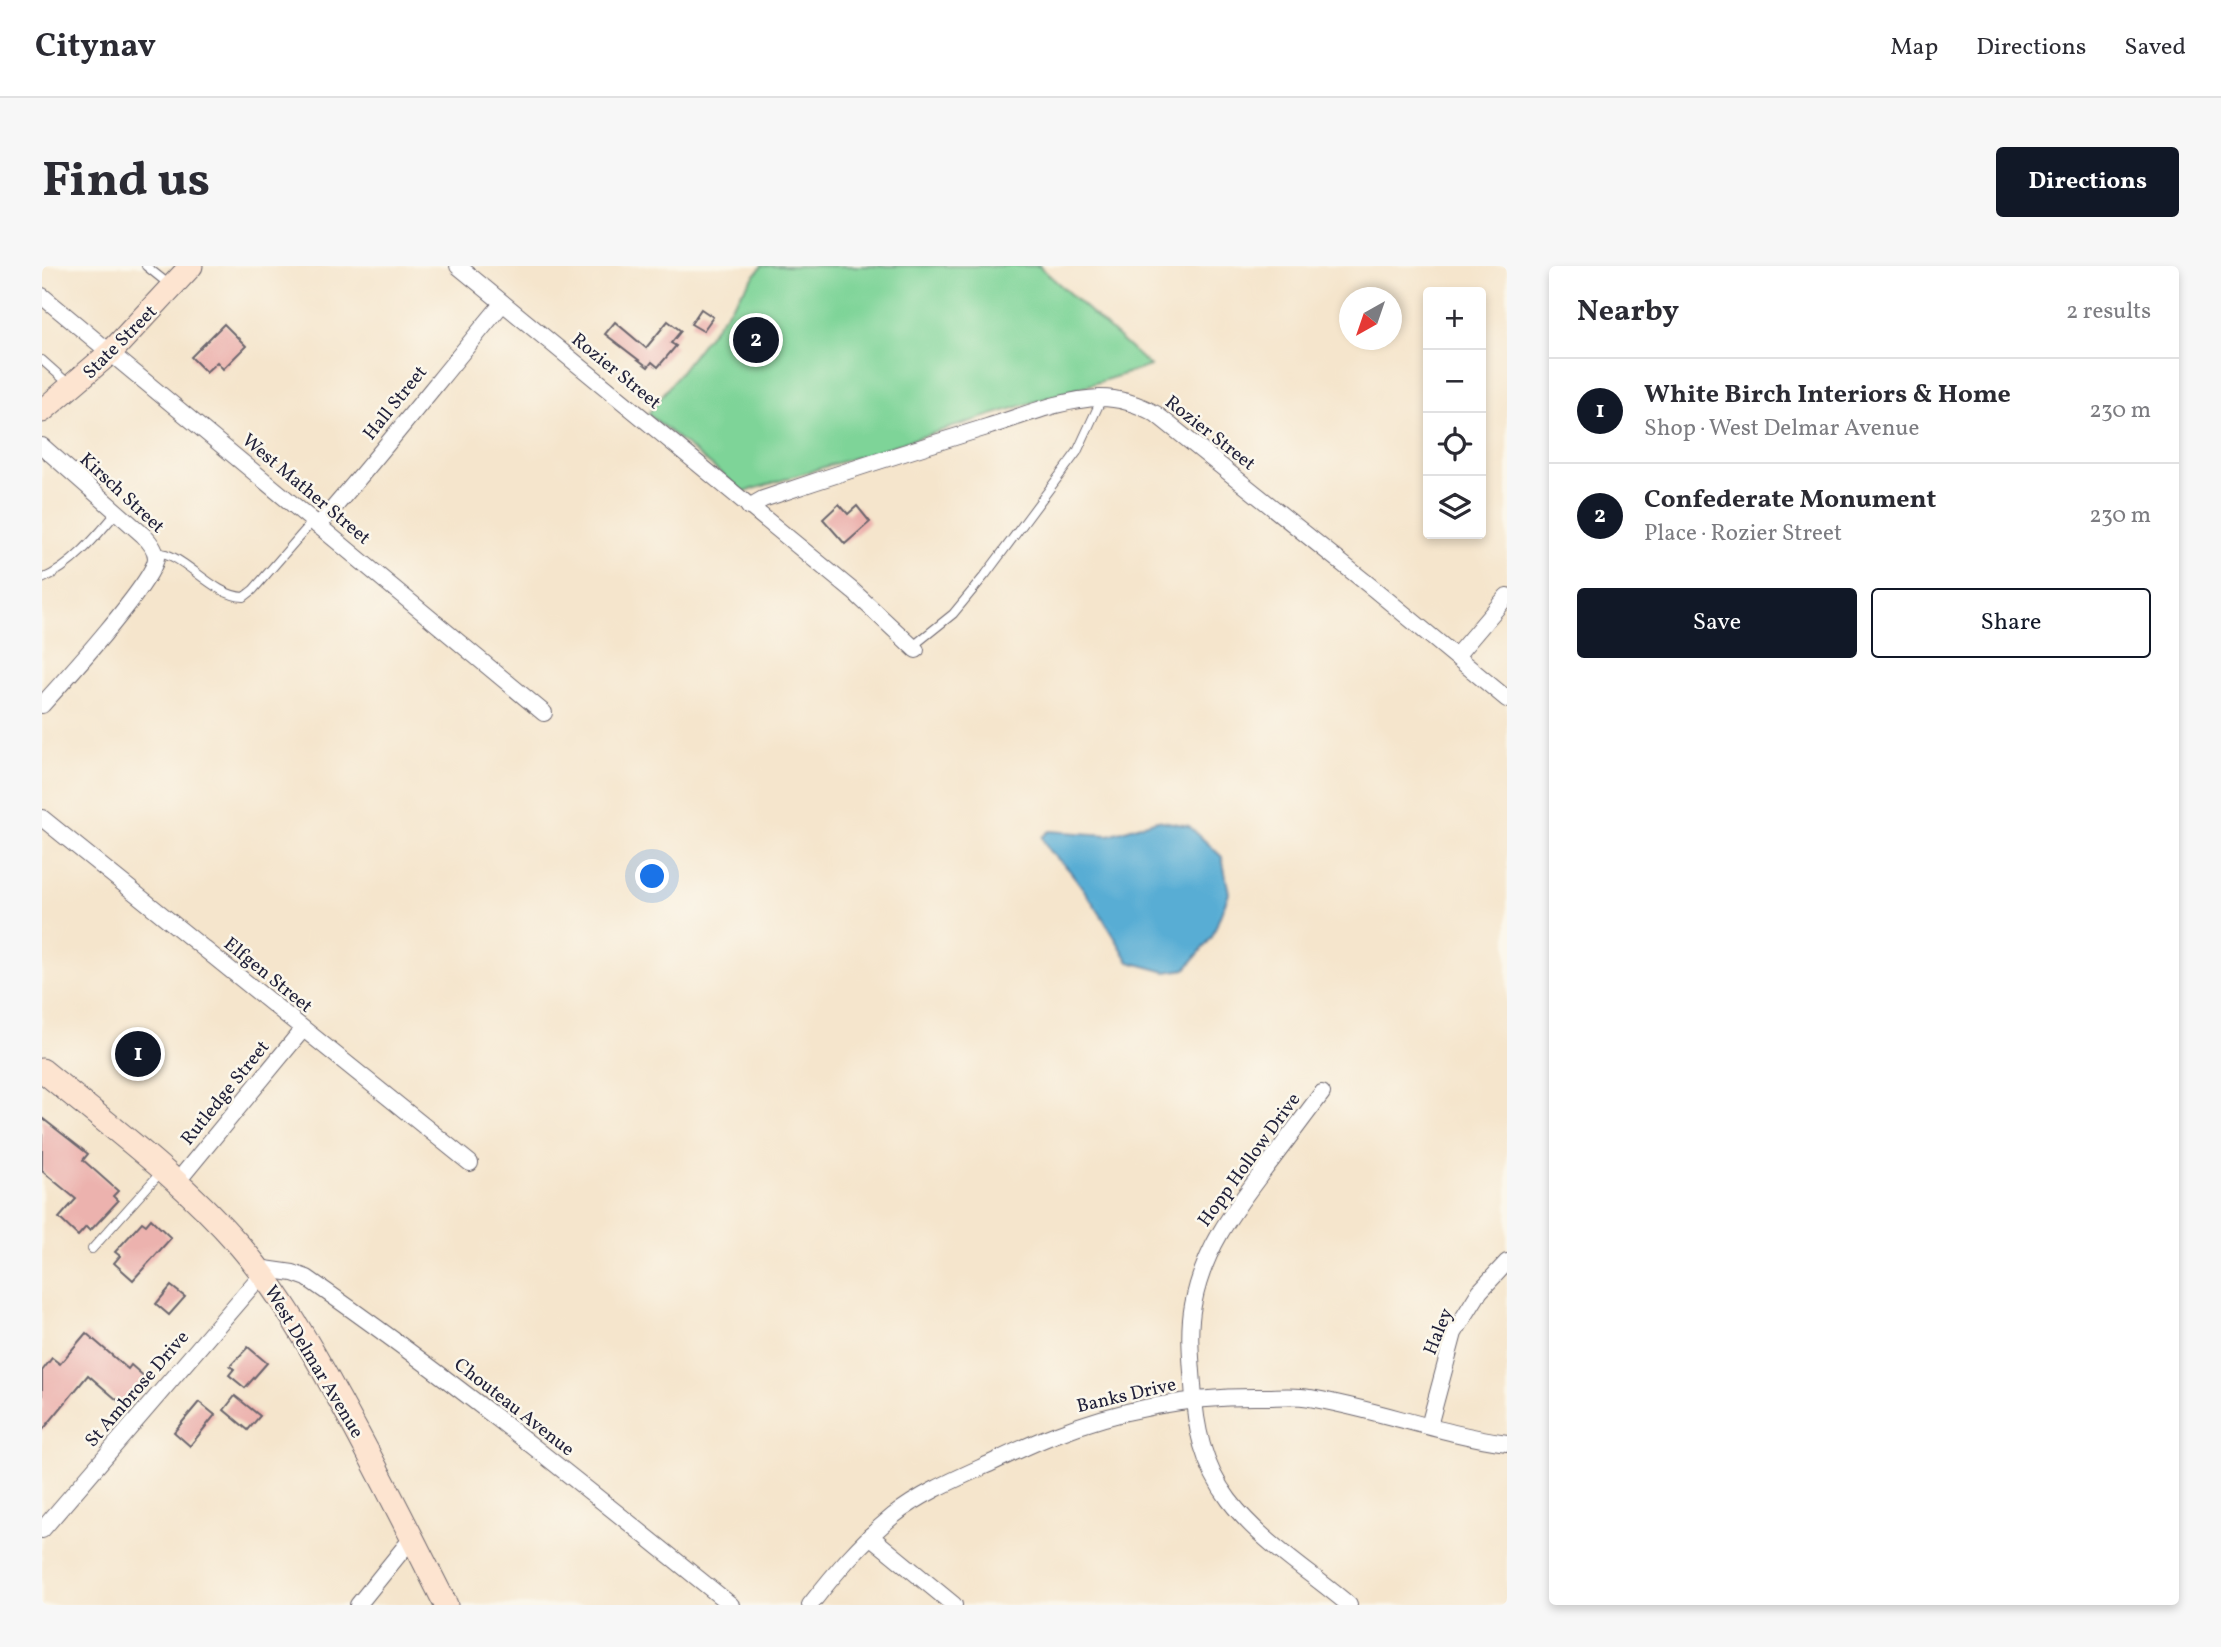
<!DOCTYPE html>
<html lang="en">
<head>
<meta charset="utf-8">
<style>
  :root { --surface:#fff; --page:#f7f7f7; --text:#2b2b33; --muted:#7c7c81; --line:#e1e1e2; --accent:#111827 }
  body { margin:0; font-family:Vollkorn,serif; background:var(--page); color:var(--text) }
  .controls { position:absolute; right:21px; top:21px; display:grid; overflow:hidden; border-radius:7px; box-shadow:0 4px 10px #0003 }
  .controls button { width:63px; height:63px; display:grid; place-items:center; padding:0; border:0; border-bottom:2px solid var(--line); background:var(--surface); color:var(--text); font:35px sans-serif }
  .compass { position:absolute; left:1297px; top:21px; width:63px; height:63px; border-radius:50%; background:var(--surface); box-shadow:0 4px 10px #0003; rotate:220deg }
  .you { position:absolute; left:611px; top:611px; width:24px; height:24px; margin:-18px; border:5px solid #fff; border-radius:50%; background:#1a73e8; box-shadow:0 0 0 10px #1a73e833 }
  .badge { display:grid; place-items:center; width:46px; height:46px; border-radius:50%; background:var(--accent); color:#fff; font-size:23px; font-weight:700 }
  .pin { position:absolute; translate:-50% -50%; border:4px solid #fff; box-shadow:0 2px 7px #0006 }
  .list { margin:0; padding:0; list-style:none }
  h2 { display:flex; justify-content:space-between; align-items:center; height:91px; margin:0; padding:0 28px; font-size:30px }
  h2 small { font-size:23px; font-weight:400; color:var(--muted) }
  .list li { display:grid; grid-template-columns:46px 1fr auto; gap:21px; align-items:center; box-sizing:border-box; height:105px; padding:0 28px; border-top:2px solid var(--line) }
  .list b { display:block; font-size:26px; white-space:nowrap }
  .list p { margin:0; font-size:23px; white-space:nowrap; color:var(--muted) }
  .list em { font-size:23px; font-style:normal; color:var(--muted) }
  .actions { display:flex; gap:14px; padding:21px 28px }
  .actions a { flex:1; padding:16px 0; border:2px solid var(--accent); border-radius:7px; text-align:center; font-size:24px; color:var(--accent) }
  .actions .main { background:var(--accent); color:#fff }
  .icon { flex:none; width:38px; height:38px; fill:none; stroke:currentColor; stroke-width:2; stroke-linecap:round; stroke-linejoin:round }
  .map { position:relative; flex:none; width:1465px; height:1339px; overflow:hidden; border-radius:7px }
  header { display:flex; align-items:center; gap:42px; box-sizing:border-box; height:98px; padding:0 35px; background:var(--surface); border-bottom:2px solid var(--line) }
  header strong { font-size:33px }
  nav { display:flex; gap:38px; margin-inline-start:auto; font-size:24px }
  .intro { display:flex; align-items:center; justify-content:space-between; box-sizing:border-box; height:168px; padding:0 42px }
  h1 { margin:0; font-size:49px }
  .button { padding:18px 32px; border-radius:7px; background:var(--accent); color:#fff; font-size:24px; font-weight:700 }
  main { display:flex; gap:42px; padding:0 42px }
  aside { flex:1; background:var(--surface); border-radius:7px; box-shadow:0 4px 10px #0003 }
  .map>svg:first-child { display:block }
</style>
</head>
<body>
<header>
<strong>Citynav</strong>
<nav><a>Map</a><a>Directions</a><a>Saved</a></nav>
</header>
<div class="intro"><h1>Find us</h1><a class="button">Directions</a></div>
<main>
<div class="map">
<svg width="1465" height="1339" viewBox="0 0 1465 1339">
  <rect width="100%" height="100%" fill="#fbf7ec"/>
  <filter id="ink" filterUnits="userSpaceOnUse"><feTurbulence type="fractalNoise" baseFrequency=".0143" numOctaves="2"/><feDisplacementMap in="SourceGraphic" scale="14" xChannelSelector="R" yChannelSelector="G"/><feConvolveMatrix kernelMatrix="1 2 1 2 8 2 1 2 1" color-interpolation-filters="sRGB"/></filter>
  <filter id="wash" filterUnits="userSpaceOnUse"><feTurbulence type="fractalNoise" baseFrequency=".00686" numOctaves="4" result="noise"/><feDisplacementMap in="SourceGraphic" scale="28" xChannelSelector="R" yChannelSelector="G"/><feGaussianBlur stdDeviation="1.57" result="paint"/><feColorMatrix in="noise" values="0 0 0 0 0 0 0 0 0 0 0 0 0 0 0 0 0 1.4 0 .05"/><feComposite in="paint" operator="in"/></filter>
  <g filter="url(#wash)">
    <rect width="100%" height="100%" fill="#f5e5cc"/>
    <polygon fill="#7ed498" stroke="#507b6a" stroke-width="2" points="720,0 997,0 1108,100 702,226 606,148"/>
    <path fill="#58add4" stroke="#3d6888" stroke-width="2" d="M1115 554 1147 560 1180 591 1187 627 1170 671 1144 703 1124 706 1087 696C1069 664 1050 633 1027 604 1015 589 1008 592 1000 571L1007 565 1067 569Z"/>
    <g id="blocks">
      <g fill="#ecb2ae">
        <polygon points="659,43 671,51 661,65 649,58"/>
        <polygon points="626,55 639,65 629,77 634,80 616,101 610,96 606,101 563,68 573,56 604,82"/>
        <polygon points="182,58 204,80 181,103 175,96 164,106 149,91"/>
        <polygon points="797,238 806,248 815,240 828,256 803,278 781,253"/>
        <polygon points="100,767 117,781 92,809 75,794"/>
        <polygon points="0,852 46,888 41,894 76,925 71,930 76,935 48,965 44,961 36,970 17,952 34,933 0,905"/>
        <polygon points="109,953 129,972 91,1014 72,997 78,990 73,986 100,956 104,959"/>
        <polygon points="129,1020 143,1031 127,1049 114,1038"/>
        <polygon points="44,1067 86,1103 89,1099 104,1112 81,1139 46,1109 0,1165 0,1105 10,1092 18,1098"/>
        <polygon points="206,1081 225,1097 203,1122 187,1109 192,1103 188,1100"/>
        <polygon points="193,1130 218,1150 206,1164 182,1144"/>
        <polygon points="157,1136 173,1149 148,1180 132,1166"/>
      </g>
    </g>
  </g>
  <g filter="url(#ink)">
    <use href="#blocks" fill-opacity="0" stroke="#6c666e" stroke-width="2"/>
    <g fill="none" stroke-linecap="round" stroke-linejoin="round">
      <g stroke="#6c666e" stroke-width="10">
        <g id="lane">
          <polyline points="104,0 129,20"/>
          <polyline points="0,94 27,118"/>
          <path d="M113 287C140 284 169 330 202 331L211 324 271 255"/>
          <path d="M0 313C29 301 55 270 75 246"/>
          <polyline points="871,380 911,348 944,308 1035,186 1060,132"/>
          <polyline points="50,983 119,906"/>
        </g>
      </g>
      <g stroke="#6c666e" stroke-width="18">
        <g id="street">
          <polyline points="416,0 812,326 874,384"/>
          <polyline points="0,30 502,447"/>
          <path d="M0 180 101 269C107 275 114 283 114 292 113 315 20 417 0 439"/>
          <path d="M707 241 721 233C795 208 870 184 945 161 981 150 1020 133 1058 132 1079 132 1096 138 1114 148L1332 323 1465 433"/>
          <path d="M276 260C340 187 399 111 460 38"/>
          <polyline points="1414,390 1465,330"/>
          <polyline points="0,552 428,897"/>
          <path d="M1280 827C1261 852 1242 878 1222 904 1190 946 1161 985 1151 1039 1146 1065 1149 1092 1151 1119 1153 1160 1161 1200 1187 1234 1219 1276 1267 1305 1307 1339"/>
          <polyline points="135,916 261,763"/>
          <path d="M216 1002 251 1007 265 1012C412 1114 550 1227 689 1339"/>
          <polyline points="1387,1160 1412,1067 1438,1025 1465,996"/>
          <polyline points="0,1264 220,1008"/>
          <polyline points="828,1270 912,1339"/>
          <polyline points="316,1339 370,1272"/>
          <path d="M768 1339C793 1307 819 1276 851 1250 880 1227 916 1212 949 1197 970 1187 991 1177 1012 1169 1078 1143 1149 1130 1220 1131 1236 1131 1253 1129 1268 1132 1334 1143 1398 1168 1465 1177"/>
        </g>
      </g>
      <g stroke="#6c666e" stroke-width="25">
        <g id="secondary">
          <polyline points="0,145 69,86 149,0"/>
          <path d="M0 804C68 860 140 913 198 980 235 1023 264 1073 291 1122 331 1193 367 1266 404 1339"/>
        </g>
      </g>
      <use href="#lane" stroke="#fff" stroke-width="8"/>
      <use href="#street" stroke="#fff" stroke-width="16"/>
      <use href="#secondary" stroke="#fde4d0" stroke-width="23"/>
    </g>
  </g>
  <g text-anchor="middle" stroke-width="5" stroke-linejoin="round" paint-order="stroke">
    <g font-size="19" fill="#22223b" stroke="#fbf7ec">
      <text transform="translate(77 75) rotate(-45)" y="7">State Street</text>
      <text transform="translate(575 104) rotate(39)" y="7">Rozier Street</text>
      <text transform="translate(352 136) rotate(-51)" y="7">Hall Street</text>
      <text transform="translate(1169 166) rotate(38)" y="7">Rozier Street</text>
      <text transform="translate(265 222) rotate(40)" y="7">West Mather Street</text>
      <text transform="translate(81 226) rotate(43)" y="7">Kirsch Street</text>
      <text transform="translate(227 708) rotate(39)" y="7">Elfgen Street</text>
      <text transform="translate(182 826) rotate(-51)" y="7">Rutledge Street</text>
      <text transform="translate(1206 893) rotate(-54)" y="7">Hopp Hollow Drive</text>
      <text transform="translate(1395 1065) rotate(-68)" y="7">Haley</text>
      <text transform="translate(273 1095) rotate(59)" y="7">West Delmar Avenue</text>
      <text transform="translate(94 1122) rotate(-49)" y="7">St Ambrose Drive</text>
      <text transform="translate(1084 1128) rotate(-13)" y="7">Banks Drive</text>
      <text transform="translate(473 1140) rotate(38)" y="7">Chouteau Avenue</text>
    </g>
  </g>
</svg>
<div class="controls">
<button>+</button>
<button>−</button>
<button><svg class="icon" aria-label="locate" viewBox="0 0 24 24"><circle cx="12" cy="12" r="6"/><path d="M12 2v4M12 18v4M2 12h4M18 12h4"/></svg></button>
<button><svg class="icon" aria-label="layers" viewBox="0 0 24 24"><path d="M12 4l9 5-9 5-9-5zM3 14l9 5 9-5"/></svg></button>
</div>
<svg class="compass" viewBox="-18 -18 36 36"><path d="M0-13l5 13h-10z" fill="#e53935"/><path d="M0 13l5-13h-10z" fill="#7c7c81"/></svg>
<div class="you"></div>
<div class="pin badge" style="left:96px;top:788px">1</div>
<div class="pin badge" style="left:714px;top:74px">2</div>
</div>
<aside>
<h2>Nearby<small>2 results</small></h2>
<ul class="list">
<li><span class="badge">1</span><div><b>White Birch Interiors &amp; Home</b><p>Shop · West Delmar Avenue</p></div><em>230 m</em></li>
<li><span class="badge">2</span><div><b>Confederate Monument</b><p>Place · Rozier Street</p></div><em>230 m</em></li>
</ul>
<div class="actions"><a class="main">Save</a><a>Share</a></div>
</aside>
</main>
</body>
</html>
